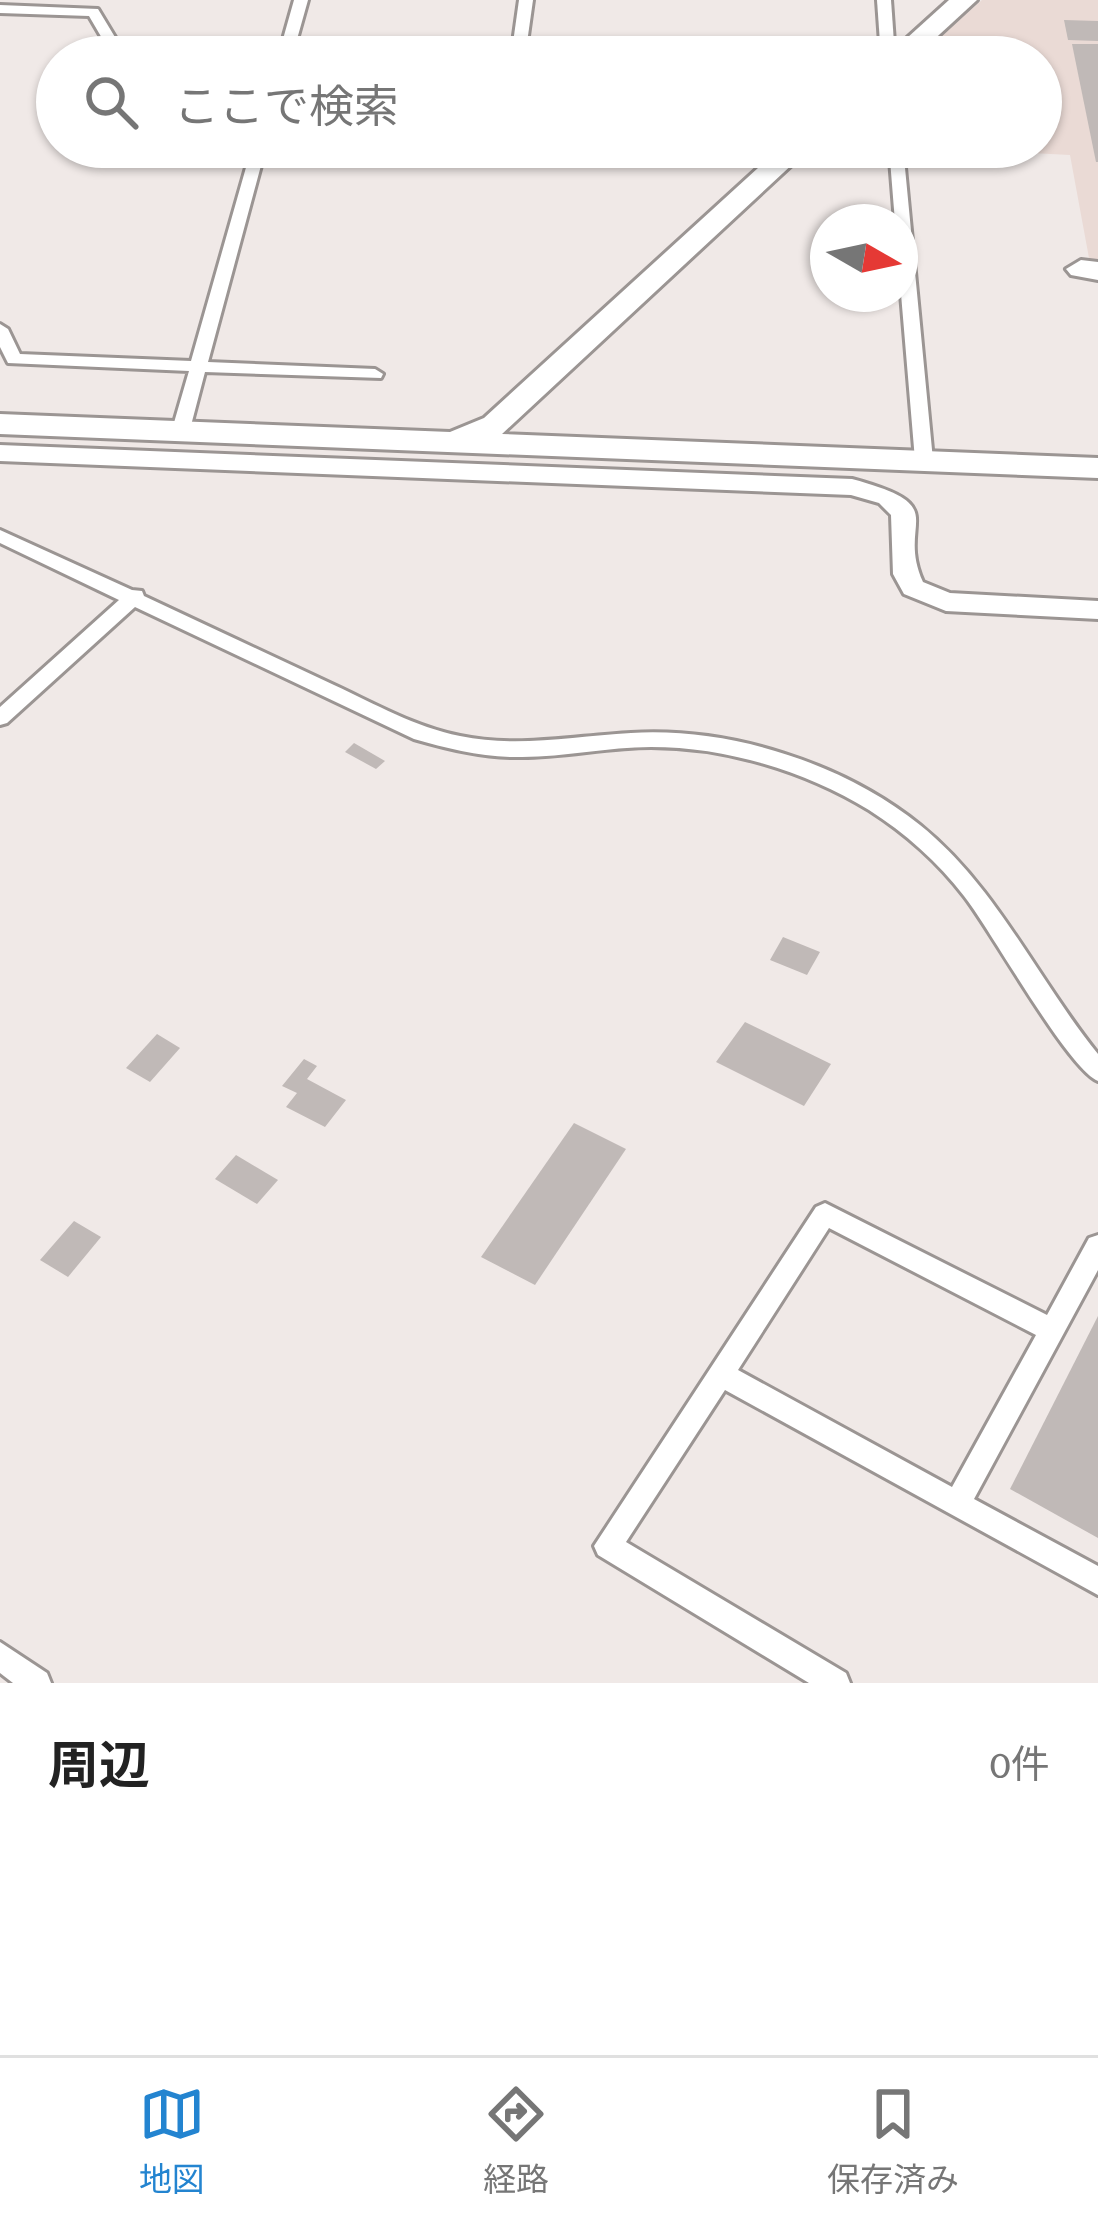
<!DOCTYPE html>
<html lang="ja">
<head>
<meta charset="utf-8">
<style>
  :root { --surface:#fff; --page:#f2f2f2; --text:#222; --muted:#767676; --line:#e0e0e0; --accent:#2384d0 }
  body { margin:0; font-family:"Roboto Serif","Noto Sans JP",serif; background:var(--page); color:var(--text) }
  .compass { position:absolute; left:810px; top:204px; width:108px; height:108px; border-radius:50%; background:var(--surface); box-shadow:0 3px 9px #0004; rotate:99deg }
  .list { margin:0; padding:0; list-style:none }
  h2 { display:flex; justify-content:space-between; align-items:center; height:156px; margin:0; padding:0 48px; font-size:51px }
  h2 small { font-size:39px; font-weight:400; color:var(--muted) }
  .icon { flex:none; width:66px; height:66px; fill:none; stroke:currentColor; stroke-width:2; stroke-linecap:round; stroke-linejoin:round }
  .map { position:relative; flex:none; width:1098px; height:1683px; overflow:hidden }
  .search { position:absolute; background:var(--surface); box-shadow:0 3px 9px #0004; left:36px; right:36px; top:36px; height:132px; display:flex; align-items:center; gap:30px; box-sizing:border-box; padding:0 42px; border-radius:66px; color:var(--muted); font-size:45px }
  .sheet { height:372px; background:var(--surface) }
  nav { display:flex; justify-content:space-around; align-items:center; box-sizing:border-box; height:168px; border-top:3px solid var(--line); background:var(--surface); font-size:33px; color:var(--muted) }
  nav a { display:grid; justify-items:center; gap:6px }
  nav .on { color:var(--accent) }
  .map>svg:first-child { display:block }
</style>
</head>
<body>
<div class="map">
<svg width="1098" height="1683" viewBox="0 0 1098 1683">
  <rect width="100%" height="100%" fill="#f0e9e7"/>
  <polygon fill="#eadad5" points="982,0 1098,0 1098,263 1089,258 1070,155 908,147 1041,147 1041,57 918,57"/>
  <g fill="#c0b9b7">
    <polygon points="1064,20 1098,21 1098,41 1068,40"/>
    <polygon points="1072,44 1098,44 1098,162 1096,162"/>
    <polygon points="354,743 385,761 376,769 345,752"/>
    <polygon points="783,937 820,952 807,975 770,960"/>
    <polygon points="745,1022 831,1064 804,1106 716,1062"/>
    <polygon points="157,1034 180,1048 150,1082 126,1068"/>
    <polygon points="304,1059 317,1066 307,1079 346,1100 325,1127 286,1107 297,1093 282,1086"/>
    <polygon points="574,1123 626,1149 535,1285 481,1257"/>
    <polygon points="236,1155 278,1180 257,1204 215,1179"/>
    <polygon points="74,1221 101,1237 68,1277 40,1260"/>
    <polygon points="1098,1316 1098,1538 1010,1489"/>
  </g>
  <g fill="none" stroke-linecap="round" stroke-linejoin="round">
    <g stroke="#9b9593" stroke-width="6">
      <g id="service">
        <polygon points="294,0 308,0 292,57 278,57"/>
        <polygon points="519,0 533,0 525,57 511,57"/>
        <polygon points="877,0 891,0 895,57 881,57"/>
        <polygon points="0,5 98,9 127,57 113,57 89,16 0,13"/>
        <polygon points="167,147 181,147 185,153 249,155 252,147 266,147 208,362 375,369 383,374 381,378 205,372 189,433 180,438 171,433 189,371 8,363 0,347 0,324 8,329 20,354 191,361 247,164 180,161 175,160"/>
        <polygon points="889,147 903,147 933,460 924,466 915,460 900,282 900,222 895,222"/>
        <path d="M0 530 132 590 142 591 144 596C207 626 271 655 334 685 375 704 415 727 460 736 518 748 573 736 631 733 730 727 843 763 920 825 997 887 1037 979 1098 1054V1081C1068 1069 991 930 964 896 938 862 905 833 869 810 805 771 726 747 651 747 608 747 565 757 522 757 485 758 449 749 414 739L135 607 7 723 0 725V707L119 600 0 543Z"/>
        <path d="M825 1203 1047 1315 1089 1238 1098 1235V1270L974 1499 1098 1566V1595L725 1390 626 1542 846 1673 850 1683H809L598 1555 594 1546 816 1207ZM829 1228 1036 1335 952 1487 738 1370Z"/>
        <polygon points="0,1642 47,1673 51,1683 13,1683 0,1673"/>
      </g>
    </g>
    <g stroke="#9b9593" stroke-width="6">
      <path id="pedestrian" d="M0 445 852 479C956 507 895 520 923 582L950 593 1098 601V619L946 611 904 594 893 574 891 515 879 503 851 495 0 461Z"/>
    </g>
    <g stroke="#9b9593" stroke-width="6">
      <g id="minor">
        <polygon points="949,0 977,0 915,57 886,57"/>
        <polygon points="781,147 811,147 502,434 1098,458 1098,478 0,434 0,414 450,432 484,418"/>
        <polygon points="1081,260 1098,262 1098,280 1071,275 1066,269"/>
      </g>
    </g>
    <use href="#service" fill="#fff" fill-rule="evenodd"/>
    <use href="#pedestrian" fill="#fff" fill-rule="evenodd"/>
    <use href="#minor" fill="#fff" fill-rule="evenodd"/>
  </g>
</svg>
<svg class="compass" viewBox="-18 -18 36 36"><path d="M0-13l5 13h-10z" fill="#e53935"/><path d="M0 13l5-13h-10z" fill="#767676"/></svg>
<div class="search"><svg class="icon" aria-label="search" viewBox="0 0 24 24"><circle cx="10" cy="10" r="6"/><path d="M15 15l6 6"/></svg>ここで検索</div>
</div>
<section class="sheet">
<h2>周辺<small>0件</small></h2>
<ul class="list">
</ul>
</section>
<nav>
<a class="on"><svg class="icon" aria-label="map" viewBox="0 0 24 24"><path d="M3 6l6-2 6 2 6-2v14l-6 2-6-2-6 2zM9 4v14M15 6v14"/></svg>地図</a>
<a><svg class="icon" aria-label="directions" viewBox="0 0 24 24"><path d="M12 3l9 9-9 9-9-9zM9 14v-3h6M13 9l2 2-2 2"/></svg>経路</a>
<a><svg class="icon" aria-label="saved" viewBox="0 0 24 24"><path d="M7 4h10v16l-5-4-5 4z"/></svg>保存済み</a>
</nav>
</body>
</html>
